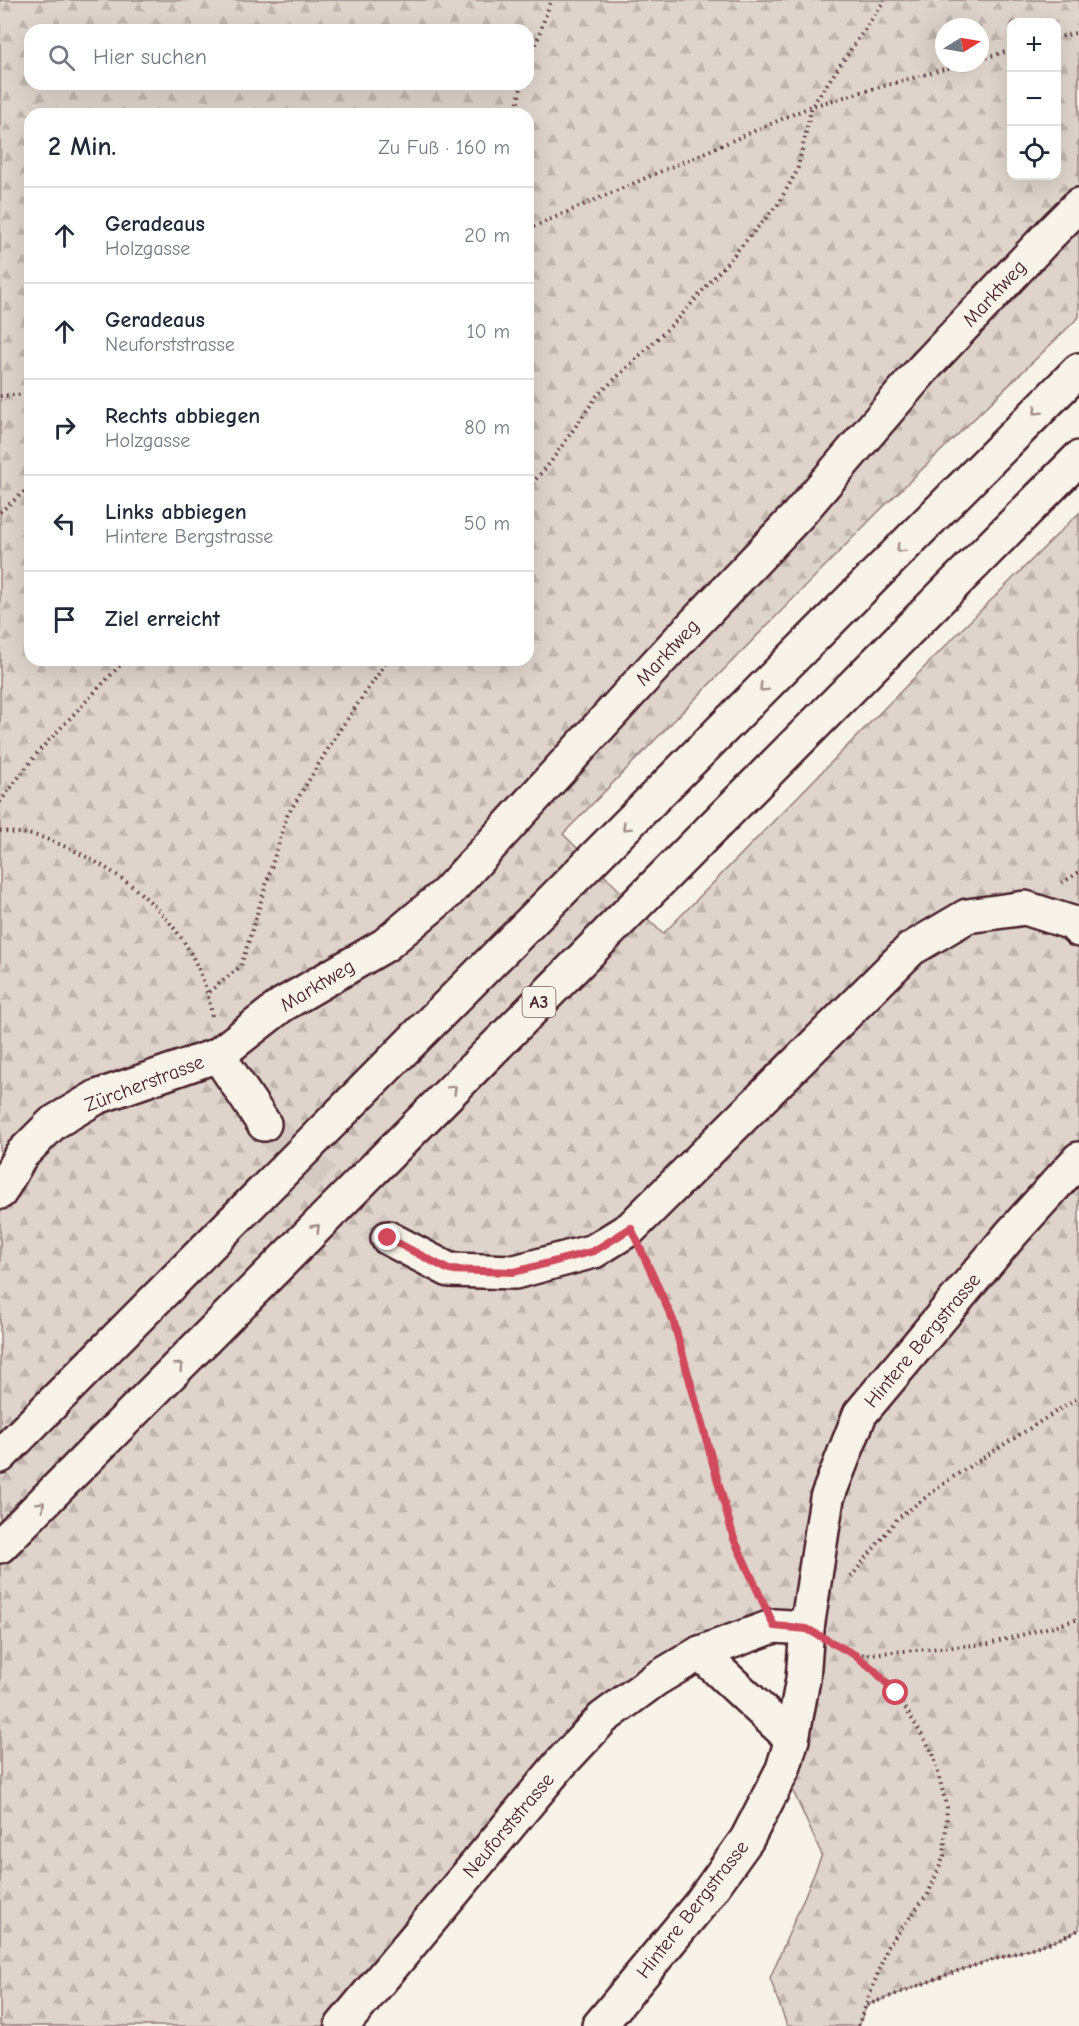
<!DOCTYPE html>
<html lang="de">
<head>
<meta charset="utf-8">
<style>
  :root { --surface:#fff; --page:#f2f2f3; --text:#1f2937; --muted:#747a83; --line:#e0e1e3 }
  body { margin:0; font-family:"Comic Neue",sans-serif; background:var(--page); color:var(--text) }
  .controls { position:absolute; right:18px; top:18px; display:grid; overflow:hidden; border-radius:12px; box-shadow:0 6px 24px #0002 }
  .controls button { width:54px; height:54px; display:grid; place-items:center; padding:0; border:0; border-bottom:2px solid var(--line); background:var(--surface); color:var(--text); font:30px sans-serif }
  .compass { position:absolute; left:935px; top:18px; width:54px; height:54px; border-radius:50%; background:var(--surface); box-shadow:0 6px 24px #0002; rotate:79deg }
  .stop { position:absolute; width:18px; height:18px; margin:-14px; border:4px solid #d1495b; border-radius:50%; background:#fff }
  .stop.end { background:#d1495b; border-color:#fff; box-shadow:0 2px 6px #0008 }
  .list { margin:0; padding:0; list-style:none }
  h2 { display:flex; justify-content:space-between; align-items:center; height:78px; margin:0; padding:0 24px; font-size:26px }
  h2 small { font-size:20px; font-weight:400; color:var(--muted) }
  .list li { display:grid; grid-template-columns:39px 1fr auto; gap:18px; align-items:center; box-sizing:border-box; height:96px; padding:0 24px; border-top:2px solid var(--line) }
  .list b { display:block; font-size:22px; white-space:nowrap }
  .list p { margin:0; font-size:20px; white-space:nowrap; color:var(--muted) }
  .list em { font-size:20px; font-style:normal; color:var(--muted) }
  .icon { flex:none; width:33px; height:33px; fill:none; stroke:currentColor; stroke-width:2; stroke-linecap:round; stroke-linejoin:round }
  .map { position:relative; flex:none; width:1079px; height:2026px; overflow:hidden }
  .search { position:absolute; background:var(--surface); box-shadow:0 6px 24px #0002; left:24px; top:24px; width:510px; height:66px; display:flex; align-items:center; gap:15px; box-sizing:border-box; padding:0 21px; border-radius:18px; color:var(--muted); font-size:22px }
  .panel { position:absolute; background:var(--surface); box-shadow:0 6px 24px #0002; left:24px; top:108px; width:510px; height:558px; border-radius:18px }
  .map>svg:first-child { display:block }
</style>
</head>
<body>
<div class="map">
<svg width="1079" height="2026" viewBox="0 0 1079 2026">
  <defs>
    <pattern id="forest-firs" width="22" height="20" patternUnits="userSpaceOnUse" patternTransform="scale(1.5)"><rect width="22" height="20" fill="#ded4cc"/><path d="M5 1l3.5 6h-7zM16 11l3.5 6h-7z" fill="#c0b6af"/></pattern>
  </defs>
  <rect width="100%" height="100%" fill="#f7f3e8"/>
  <filter id="ink" filterUnits="userSpaceOnUse"><feTurbulence type="fractalNoise" baseFrequency=".0167" numOctaves="2"/><feDisplacementMap in="SourceGraphic" scale="12" xChannelSelector="R" yChannelSelector="G"/><feConvolveMatrix kernelMatrix="1 2 1 2 8 2 1 2 1" color-interpolation-filters="sRGB"/></filter>
  <g filter="url(#ink)">
    <path fill="url(#forest-firs)" stroke="#947a7c" stroke-width="1.5" fill-rule="evenodd" d="M0 0H1079V317L878 512 563 834 663 934 961 630 1079 513V1930L1055 1941 960 1970 867 2005 858 2026H787L770 1978 822 1855 783 1769 807 1629 656 1679 342 2026H0ZM1012 22H1056V176H1012ZM944 27H980V63H944ZM30 30H528V84H30ZM30 114H528V660H30Z"/>
    <g fill="none" stroke-linecap="round" stroke-linejoin="round">
      <polyline stroke="#d4c9c2" stroke-width="33" stroke-dasharray="33 16" stroke-linecap="butt" points="264,1124 388,1238"/>
      <g stroke="#4a1f2b" stroke-width="38">
        <g id="minor">
          <polyline points="218,1055 264,1124"/>
          <polyline points="0,1192 21,1155 53,1123 97,1097 218,1055 282,1005 385,945 447,893 662,658 798,515 922,370 1051,233 1079,205"/>
          <polyline points="388,1238 449,1270 515,1272 594,1251 631,1228 911,949 967,916 1025,908 1072,923 1079,930"/>
          <polyline points="700,1653 792,1739"/>
          <polyline points="342,2026 560,1764 603,1718 656,1679 700,1653 774,1626 807,1628"/>
          <polyline points="599,2026 701,1903 747,1839 783,1769 792,1739 803,1679 807,1628 827,1498 860,1414 1011,1234 1079,1159"/>
        </g>
      </g>
      <g stroke="#4a1f2b" stroke-width="38">
        <g id="motorway">
          <polyline points="0,1456 1079,370"/>
          <polyline points="0,1546 1079,458"/>
        </g>
      </g>
      <g stroke="#4a1f2b" stroke-width="4" stroke-dasharray="1.5 4.5" stroke-linecap="butt">
        <polyline points="1056,38 1079,32"/>
        <polyline points="980,59 1012,50"/>
        <polyline points="528,67 551,0"/>
        <polyline points="515,114 522,84"/>
        <polyline points="528,229 812,106 966,63"/>
        <polyline points="0,396 30,394"/>
        <polyline points="528,488 550,463 597,396 679,318 778,204 797,171 812,106 885,0"/>
        <polyline points="0,512 30,487"/>
        <polyline points="0,802 38,752 125,660"/>
        <path d="M0 831C13 833 28 833 41 837 122 866 199 926 212 1016"/>
        <polyline points="1062,883 1079,872"/>
        <polyline points="209,992 241,966 287,816 339,731 388,660"/>
        <polyline points="645,1260 673,1320 734,1539 760,1596"/>
        <polyline points="851,1577 897,1519 950,1479 1079,1397"/>
        <polyline points="841,1647 855,1655 874,1670 896,1693 933,1753 947,1808 944,1856 928,1894 888,1946 858,2026"/>
        <polyline points="856,1655 989,1644 1079,1619"/>
        <polyline points="867,2005 960,1970 1055,1941 1079,1930"/>
      </g>
      <use href="#minor" stroke="#f7f3e8" stroke-width="33"/>
      <use href="#motorway" stroke="#f7f3e8" stroke-width="33"/>
    </g>
    <defs><path id="oneway-chevron" d="M-2-3.5L2.5 0L-2 3.5" fill="none" stroke-width="1.6" stroke-linecap="round" stroke-linejoin="round" transform="scale(1.5)"/></defs>
    <g stroke="#a0898a">
      <use href="#oneway-chevron" transform="translate(1037 411) rotate(135)"/>
      <use href="#oneway-chevron" transform="translate(900 549) rotate(135)"/>
      <use href="#oneway-chevron" transform="translate(763 688) rotate(135)"/>
      <use href="#oneway-chevron" transform="translate(626 827) rotate(135)"/>
      <use href="#oneway-chevron" transform="translate(453 1089) rotate(-45)"/>
      <use href="#oneway-chevron" transform="translate(316 1228) rotate(-46)"/>
      <use href="#oneway-chevron" transform="translate(179 1366) rotate(-45)"/>
      <use href="#oneway-chevron" transform="translate(41 1505) rotate(-45)"/>
    </g>
  </g>
  <g fill="none" stroke-linecap="round" stroke-linejoin="round" filter="url(#ink)">
    <polyline stroke="#d1495b" stroke-width="8" points="388,1238 449,1270 514,1272 594,1251 631,1228 673,1320 734,1539 774,1626 807,1629 855,1655 874,1670 896,1693"/>
  </g>
  <g text-anchor="middle" stroke-width="4.5" stroke-linejoin="round" paint-order="stroke">
    <rect fill="#f7f3e8" stroke="#7e5f64" stroke-width="1.5" x="522.5" y="987" width="33" height="30" rx="4.5"/>
    <g font-size="18" font-weight="bold" fill="#4a1f2b">
      <text x="539" y="1008">A3</text>
    </g>
    <g font-size="20" fill="#4a1f2b" stroke="#f7f3e8">
      <text transform="translate(994 293) rotate(-47)" y="7">Marktweg</text>
      <text transform="translate(667 652) rotate(-47)" y="7">Marktweg</text>
      <text transform="translate(317 985) rotate(-31)" y="7">Marktweg</text>
      <text transform="translate(144 1083) rotate(-21)" y="7">Zürcherstrasse</text>
      <text transform="translate(922 1340) rotate(-50)" y="7">Hintere Bergstrasse</text>
      <text transform="translate(508 1825) rotate(-50)" y="7">Neuforststrasse</text>
      <text transform="translate(692 1909) rotate(-52)" y="7">Hintere Bergstrasse</text>
    </g>
  </g>
</svg>
<div class="controls">
<button>+</button>
<button>−</button>
<button><svg class="icon" aria-label="locate" viewBox="0 0 24 24"><circle cx="12" cy="12" r="6"/><path d="M12 2v4M12 18v4M2 12h4M18 12h4"/></svg></button>
</div>
<svg class="compass" viewBox="-18 -18 36 36"><path d="M0-13l5 13h-10z" fill="#e53935"/><path d="M0 13l5-13h-10z" fill="#747a83"/></svg>
<div class="stop" style="left:896px;top:1693px"></div>
<div class="stop end" style="left:388px;top:1238px"></div>
<div class="search"><svg class="icon" aria-label="search" viewBox="0 0 24 24"><circle cx="10" cy="10" r="6"/><path d="M15 15l6 6"/></svg>Hier suchen</div>
<section class="panel">
<h2>2 Min.<small>Zu Fuß · 160 m</small></h2>
<ul class="list">
<li><svg class="icon" aria-label="ahead" viewBox="0 0 24 24"><path d="M12 20V5M6 11l6-6 6 6"/></svg><div><b>Geradeaus</b><p>Holzgasse</p></div><em>20 m</em></li>
<li><svg class="icon" aria-label="ahead" viewBox="0 0 24 24"><path d="M12 20V5M6 11l6-6 6 6"/></svg><div><b>Geradeaus</b><p>Neuforststrasse</p></div><em>10 m</em></li>
<li><svg class="icon" aria-label="right" viewBox="0 0 24 24"><path d="M7 20v-9h11M14 6l5 5-5 5"/></svg><div><b>Rechts abbiegen</b><p>Holzgasse</p></div><em>80 m</em></li>
<li><svg class="icon" aria-label="left" viewBox="0 0 24 24"><path d="M17 20v-9H6M10 6l-5 5 5 5"/></svg><div><b>Links abbiegen</b><p>Hintere Bergstrasse</p></div><em>50 m</em></li>
<li><svg class="icon" aria-label="arrive" viewBox="0 0 24 24"><path d="M6 21V4h12l-3 4 3 4H6"/></svg><div><b>Ziel erreicht</b></div></li>
</ul>
</section>
</div>
</body>
</html>
